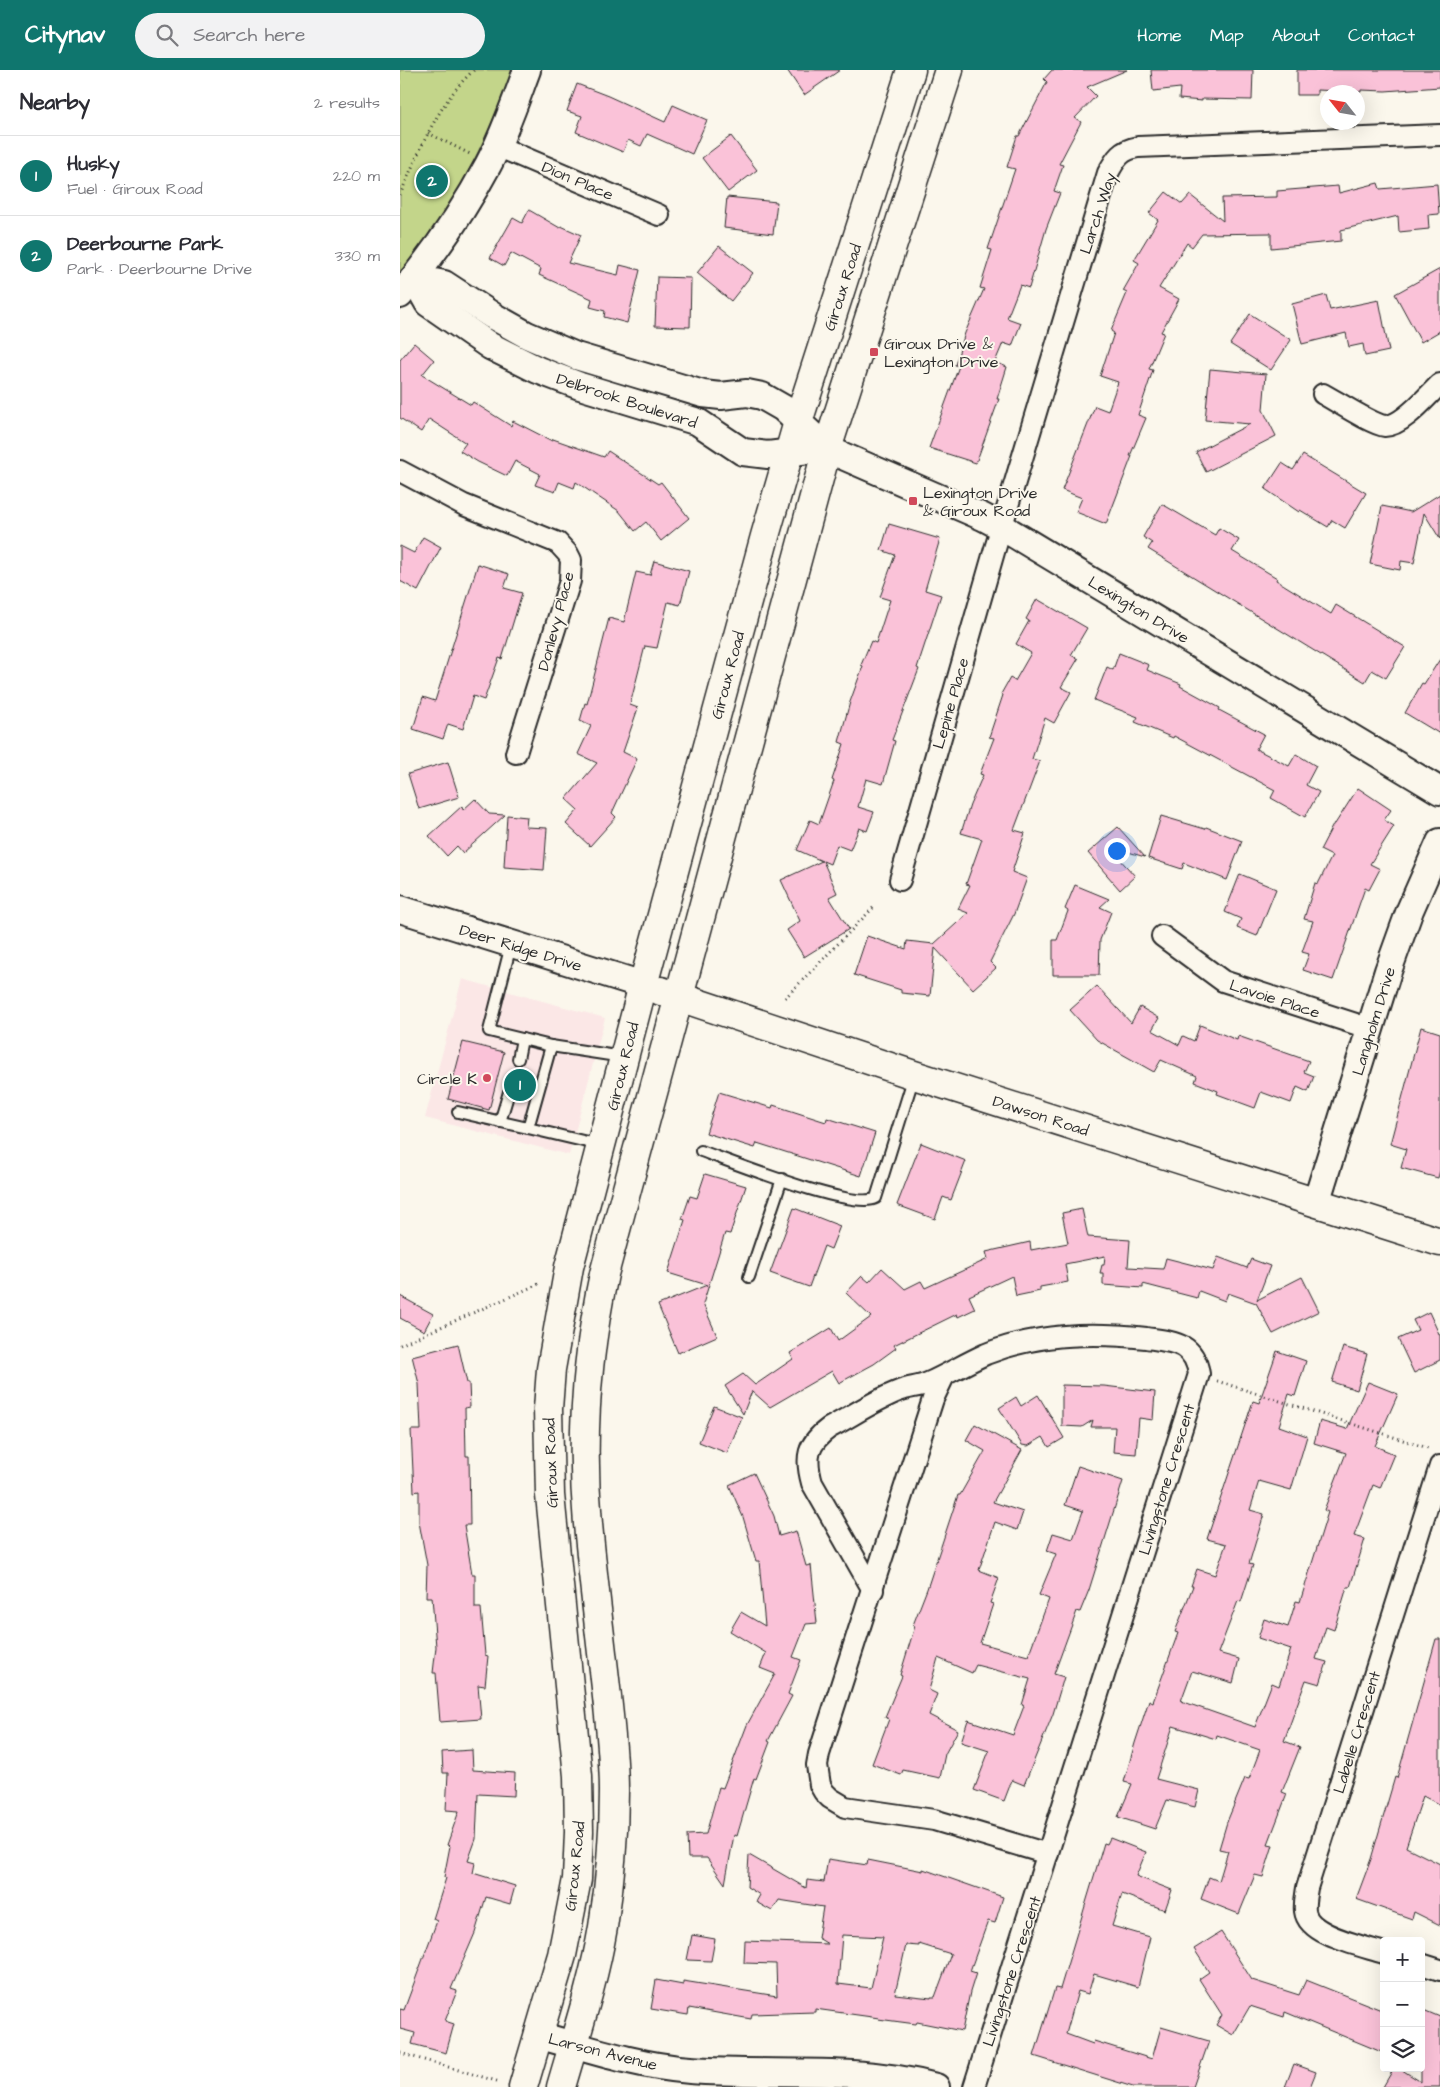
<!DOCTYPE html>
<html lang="en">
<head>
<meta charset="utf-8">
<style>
  :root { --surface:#fff; --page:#f2f2f3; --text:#2b2b33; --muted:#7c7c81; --line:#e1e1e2; --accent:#0f766e }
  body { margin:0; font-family:"Architects Daughter",sans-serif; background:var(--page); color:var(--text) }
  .controls { position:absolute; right:15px; bottom:15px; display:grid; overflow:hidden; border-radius:5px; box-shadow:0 5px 20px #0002 }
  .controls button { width:45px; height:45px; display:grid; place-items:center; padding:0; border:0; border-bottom:1px solid var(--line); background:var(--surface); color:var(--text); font:25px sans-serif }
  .compass { position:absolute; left:920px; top:15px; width:45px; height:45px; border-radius:50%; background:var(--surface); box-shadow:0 5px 20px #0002; rotate:301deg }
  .you { position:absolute; left:716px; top:780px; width:18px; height:18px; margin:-12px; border:4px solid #fff; border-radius:50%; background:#1a73e8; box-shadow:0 0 0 8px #1a73e833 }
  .badge { display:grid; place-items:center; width:32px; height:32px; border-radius:50%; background:var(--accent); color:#fff; font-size:16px; font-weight:700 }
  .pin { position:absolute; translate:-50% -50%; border:2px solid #fff; box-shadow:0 1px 5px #0006 }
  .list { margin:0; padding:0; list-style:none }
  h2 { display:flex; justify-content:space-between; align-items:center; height:65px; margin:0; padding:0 20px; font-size:21px }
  h2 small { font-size:16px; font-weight:400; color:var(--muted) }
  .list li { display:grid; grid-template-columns:32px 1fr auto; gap:15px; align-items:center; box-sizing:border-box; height:80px; padding:0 20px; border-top:1px solid var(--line) }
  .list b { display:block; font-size:19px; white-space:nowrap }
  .list p { margin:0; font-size:16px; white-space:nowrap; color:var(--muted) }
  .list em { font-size:16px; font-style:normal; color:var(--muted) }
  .icon { flex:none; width:28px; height:28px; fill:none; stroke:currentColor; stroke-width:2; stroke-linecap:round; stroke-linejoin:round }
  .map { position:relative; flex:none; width:1040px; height:2017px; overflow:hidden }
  header { display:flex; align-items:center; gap:30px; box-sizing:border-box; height:70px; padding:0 25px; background:var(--accent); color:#fff }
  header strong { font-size:24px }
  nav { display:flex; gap:28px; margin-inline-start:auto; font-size:18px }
  .search { width:350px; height:45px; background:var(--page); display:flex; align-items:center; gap:12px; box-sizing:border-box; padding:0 18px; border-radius:28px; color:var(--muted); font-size:19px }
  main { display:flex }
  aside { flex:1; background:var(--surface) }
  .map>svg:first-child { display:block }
</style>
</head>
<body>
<header>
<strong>Citynav</strong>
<div class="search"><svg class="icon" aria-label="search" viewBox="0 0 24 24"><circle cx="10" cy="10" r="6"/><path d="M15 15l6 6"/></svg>Search here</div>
<nav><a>Home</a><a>Map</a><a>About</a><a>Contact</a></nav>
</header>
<main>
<aside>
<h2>Nearby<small>2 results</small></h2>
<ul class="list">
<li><span class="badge">1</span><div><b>Husky</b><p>Fuel · Giroux Road</p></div><em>220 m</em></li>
<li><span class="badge">2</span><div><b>Deerbourne Park</b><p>Park · Deerbourne Drive</p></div><em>330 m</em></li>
</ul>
</aside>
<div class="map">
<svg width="1040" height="2017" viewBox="0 0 1040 2017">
  <rect width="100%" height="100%" fill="#fbf7ec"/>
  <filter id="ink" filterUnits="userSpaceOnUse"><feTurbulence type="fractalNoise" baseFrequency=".02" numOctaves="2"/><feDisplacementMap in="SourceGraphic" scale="10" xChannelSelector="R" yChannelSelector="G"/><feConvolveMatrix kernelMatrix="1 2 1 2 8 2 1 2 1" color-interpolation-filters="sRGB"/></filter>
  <g filter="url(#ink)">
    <polygon fill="#fbe7e6" points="62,909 205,948 169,1085 25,1048"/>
    <path fill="#c3d58a" stroke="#77805a" d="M0 0H113C85 74 52 142 0 202Z"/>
    <g fill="#fac2d8" stroke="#2b2b2b" fill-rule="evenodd">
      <polygon points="387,0 440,0 404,25"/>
      <polygon points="652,0 727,0 687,17 696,26 675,48 681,52 659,94 663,95 654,121 660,123 646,159 629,218 620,215 607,248 621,253 612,276 603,273 595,292 607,297 597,329 599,329 576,393 529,378 559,296 555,295 565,263 584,219 580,218 592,180 588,179 615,99 607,97 617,66 619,66 647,12 644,9"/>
      <polygon points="751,0 853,0 852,30 802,29 802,31 779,29 780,18 753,21"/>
      <polygon points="897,0 1040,0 1040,17 985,21 961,20 961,22 917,20 917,25 897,25"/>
      <polygon points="177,14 208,26 265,52 273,35 307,50 292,84 247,64 241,76 228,70 223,82 176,62 182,46 167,41"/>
      <polygon points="331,66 357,100 328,122 302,88"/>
      <polygon points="978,113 980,119 1037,114 1039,144 1028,145 1029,159 999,162 998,146 941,160 941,171 871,178 871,163 802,164 792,177 787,173 759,218 779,229 761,262 764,263 749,299 753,300 738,345 746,348 730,386 732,386 706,454 676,442 682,428 662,420 695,336 708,341 718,312 700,306 714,263 711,261 727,223 723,221 739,193 734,190 758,150 749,143 766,122 782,134 790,125 823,151 822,128 877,127 877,121 938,116 939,123"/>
      <polygon points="327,127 377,132 373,164 324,158"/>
      <polygon points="129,140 160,158 161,156 181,165 168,193 218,205 220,195 240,200 227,253 204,247 205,241 190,237 192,229 139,205 141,199 111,183 104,196 90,188 113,148 122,153"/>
      <polygon points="319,176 353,203 331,231 297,203"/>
      <polygon points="1040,199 1040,261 1021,272 995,224"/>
      <polygon points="257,207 291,208 290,257 255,256"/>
      <polygon points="926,225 930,240 979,230 989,281 965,286 963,274 949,277 946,263 902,274 892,234"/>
      <polygon points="850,244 891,270 871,300 830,274"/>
      <polygon points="14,273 34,290 22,305 71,335 73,332 111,356 113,351 152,371 153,369 204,387 208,381 258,414 261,412 289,448 261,471 246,452 235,461 219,441 176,412 174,418 159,412 155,422 135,415 140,404 115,391 107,406 78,392 60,381 66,373 29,349 21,362 0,348 0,290"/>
      <polygon points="810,299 866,304 863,340 876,366 806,402 796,382 850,354 805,350"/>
      <polygon points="903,385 966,423 945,458 932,450 928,457 900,440 899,442 865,419 882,393 893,400"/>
      <polygon points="1040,424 1040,469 1024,443 1014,493 1001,491 1000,500 970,494 982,436 1011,442"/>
      <polygon points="762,434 815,465 819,458 839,470 832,481 877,508 876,510 931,544 936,535 1005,577 986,608 972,600 965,612 748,479 752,473 743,467"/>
      <polygon points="489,454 540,469 525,520 541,525 517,598 519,599 492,670 495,671 483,714 466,709 458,737 474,742 467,761 459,758 450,780 437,775 430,794 423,791 437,823 429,827 449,859 404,887 387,860 400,851 381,810 422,791 397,780 410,750 419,754 434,711 432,710 444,674 439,672 450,632 463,596 461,595 471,571 476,573 490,530 480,527 495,485 481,480"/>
      <polygon points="23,467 41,477 18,521 0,511 0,476 14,483"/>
      <polygon points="254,491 289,501 280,535 268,532 257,578 245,576 230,635 238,638 223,682 237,689 212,743 216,747 190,776 166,754 178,740 166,729 197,693 178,684 191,656 180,651 185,633 187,634 209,548 224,552 236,502 250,505"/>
      <polygon points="78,494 109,504 104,518 122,523 102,589 99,588 84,630 73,626 63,659 48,654 43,669 13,659 23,627 35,631"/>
      <polygon points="637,529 687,558 671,585 678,589 661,617 671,622 654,653 645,648 632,689 640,691 614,760 625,763 612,802 627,808 614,844 590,892 596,898 573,919 535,878 530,926 501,923 501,920 454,905 467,866 506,879 507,871 534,874 568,843 558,839 570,815 566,814 582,769 561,763 570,735 583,705 580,704 594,668 589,667 603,625 601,624 610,608 615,611 631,583 616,574 629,551 626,549"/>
      <polygon points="719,583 749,595 747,600 781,614 780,616 820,638 819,640 864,664 856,679 889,696 896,684 916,696 906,715 919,722 905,747 871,728 875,720 774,666 773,668 735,652 738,647 694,630 707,597 713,600"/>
      <polygon points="1040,589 1040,664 1005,643 1022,613 1024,614"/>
      <polygon points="48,692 59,727 19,739 8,704"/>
      <polygon points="958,718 991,740 984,750 994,756 970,794 980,799 969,820 965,818 933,910 903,900 909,884 902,882 913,851 904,849 915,813 918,814 932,786 920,780 934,753 935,754"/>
      <polygon points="75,729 89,744 105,745 63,783 57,776 47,786 29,766 62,736 63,740"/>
      <polygon points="107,745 127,747 126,757 147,758 144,800 104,797"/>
      <polygon points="761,746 805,759 806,757 842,771 827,810 784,793 782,799 748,788"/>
      <polygon points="718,757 745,787 708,776 735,806 720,820 688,783"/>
      <polygon points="840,804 876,819 857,866 837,858 841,849 825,842"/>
      <polygon points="675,815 709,829 700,837 711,842 700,870 699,905 653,905 653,870 657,870 668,841 665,839"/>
      <polygon points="697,916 731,953 740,937 759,948 752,960 779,975 783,966 794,971 800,955 837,970 838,966 909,991 904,1002 914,1006 908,1022 897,1017 891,1033 861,1022 855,1038 817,1024 818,1021 795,1012 797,1006 761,990 754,1002 697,970 670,940"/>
      <polygon points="1021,957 1040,963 1040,1100 1038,1108 1001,1098 1006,1079 990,1074"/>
      <polygon points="63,972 104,982 89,1040 48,1029"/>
      <polygon points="319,1022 372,1038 373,1035 426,1052 427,1048 475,1063 461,1106 357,1073 355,1078 306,1063"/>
      <polygon points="521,1073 566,1091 551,1130 543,1127 535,1149 497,1135"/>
      <polygon points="305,1104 346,1116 330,1164 325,1163 303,1234 317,1266 278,1283 258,1235 307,1215 268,1203 285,1150 282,1149 290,1126 297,1128"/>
      <polygon points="394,1138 440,1156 431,1179 424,1176 409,1217 370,1203"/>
      <polygon points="682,1139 688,1167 730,1170 728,1197 763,1199 766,1188 813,1200 818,1187 847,1198 851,1189 870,1196 857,1230 902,1207 919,1241 873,1264 856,1233 828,1223 825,1231 799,1221 797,1228 743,1214 743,1218 703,1215 703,1203 700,1203 702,1195 704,1195 705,1186 665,1194 668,1212 640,1217 640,1221 616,1226 612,1206 569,1226 575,1239 558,1247 557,1244 494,1275 496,1278 474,1294 439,1313 432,1301 370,1337 352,1321 343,1344 325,1316 343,1304 355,1315 393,1289 390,1283 418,1266 431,1258 438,1271 471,1247 446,1223 462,1206 469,1212 482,1198 505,1219 521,1211 525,1218 588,1189 586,1182 630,1172 631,1180 668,1173 662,1143"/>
      <polygon points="0,1226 33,1244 24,1261 0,1248"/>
      <polygon points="1029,1242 1040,1266 1040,1290 1014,1303 998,1269 1018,1260 1013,1250"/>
      <polygon points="58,1274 67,1313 69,1313 70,1337 65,1338 66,1386 69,1386 70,1455 64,1455 72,1504 75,1504 75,1538 81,1538 85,1585 88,1586 85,1616 78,1615 81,1649 40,1652 36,1603 33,1603 36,1577 32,1527 26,1527 27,1495 19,1452 19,1421 14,1422 11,1360 21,1360 19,1314 12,1286"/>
      <polygon points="943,1277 967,1284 957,1320 932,1312"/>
      <polygon points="877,1281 906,1291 895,1326 889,1324 879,1356 907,1366 891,1420 859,1411 850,1440 864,1444 849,1494 853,1495 841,1532 838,1531 818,1583 839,1589 833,1613 792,1601 781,1631 855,1657 872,1613 879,1616 891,1579 858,1568 864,1549 888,1557 896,1531 900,1532 928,1442 924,1440 946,1383 914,1373 920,1351 947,1359 968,1312 998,1324 975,1376 994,1384 980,1418 973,1415 954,1466 965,1469 950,1517 947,1517 934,1560 926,1557 916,1589 927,1592 920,1614 906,1610 884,1671 900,1677 882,1722 887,1724 868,1774 873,1775 863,1807 855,1805 839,1844 801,1829 809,1807 819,1811 828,1781 819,1779 827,1752 845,1708 849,1709 860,1680 817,1665 816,1669 773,1656 756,1709 799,1720 795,1737 767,1730 755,1759 718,1747 732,1714 724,1712 735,1673 749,1630 753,1632 778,1563 775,1562 793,1516 791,1516 797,1499 815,1505 826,1474 807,1469 853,1331 859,1333"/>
      <polygon points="662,1315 704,1316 755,1322 753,1350 739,1348 736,1384 713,1382 715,1357 691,1357 693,1350 682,1357 662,1356"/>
      <polygon points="638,1325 664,1368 649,1377 643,1367 628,1376 622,1375 599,1338 616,1327 621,1336"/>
      <polygon points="314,1336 342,1347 327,1383 299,1372"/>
      <polygon points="575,1354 622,1380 593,1432 623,1442 617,1460 595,1452 579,1500 599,1508 590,1533 593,1534 580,1573 628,1586 649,1529 639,1525 656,1484 647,1481 653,1463 673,1469 683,1441 665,1435 678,1396 723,1411 689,1520 680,1542 677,1541 654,1604 664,1607 653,1644 624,1715 612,1710 604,1731 574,1720 589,1681 561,1672 568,1650 613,1665 624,1636 622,1635 630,1609 576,1595 572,1603 538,1588 529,1620 537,1624 529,1645 558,1660 545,1684 540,1708 503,1700 501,1705 472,1694 489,1649 485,1647 502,1606 500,1605 515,1556 513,1555 527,1519 558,1425 560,1425 585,1381 566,1370"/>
      <polygon points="354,1403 374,1446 379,1466 396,1461 406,1496 411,1495 417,1553 406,1554 393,1587 401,1590 388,1624 392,1626 368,1671 370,1672 356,1709 354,1708 337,1766 334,1765 325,1814 307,1788 288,1788 287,1765 306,1764 319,1717 323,1718 347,1655 375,1604 360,1598 366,1583 330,1561 341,1542 365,1556 359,1491 356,1491 343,1447 329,1415"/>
      <polygon points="1036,1569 1040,1569 1040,1735 1023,1726 1006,1777 1040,1794 1040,1855 1014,1842 1012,1849 956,1829 971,1789 995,1707 997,1708"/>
      <polygon points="72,1680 73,1700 115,1703 114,1726 78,1724 76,1769 68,1791 75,1793 73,1803 115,1816 110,1834 86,1827 75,1863 51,1919 57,1921 45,1951 54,1954 46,1983 12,1974 15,1963 0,1959 0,1939 4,1940 37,1851 33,1849 46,1808 44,1807 50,1776 47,1775 59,1741 46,1740 48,1703 43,1703 42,1682"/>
      <polygon points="710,1768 746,1782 736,1806 772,1820 765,1840 722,1824 712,1856 750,1867 738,1917 694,1904 688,1924 678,1921 666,1964 693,1974 694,1971 752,1989 761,1957 809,1971 793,2017 733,2017 634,1986 655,1918 660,1919 704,1773 707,1774"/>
      <path d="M349 1785 406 1818 407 1810 424 1812 428 1789 467 1795 468 1790 523 1801V1799L603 1827 595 1853 588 1851 570 1901 576 1903 570 1922 562 1961 517 1952 516 1954 478 1949 479 1948 415 1939V1942L352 1944 351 1949 289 1938 288 1945 251 1939 256 1910 283 1915V1911L377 1926 376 1894 344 1893 345 1871 428 1874 418 1868 423 1837 379 1830 372 1841 356 1832 360 1825 347 1817ZM442 1865 483 1867 471 1918 438 1914ZM519 1874 551 1884 535 1927H531V1928L495 1924 506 1875 519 1876Z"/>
      <polygon points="821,1862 852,1910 899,1925 906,1910 984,1941 984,1983 885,1942 884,1947 850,1936 833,1965 816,1955 822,1945 799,1909 809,1902 794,1879"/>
      <polygon points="292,1865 315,1869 311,1891 287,1890"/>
      <polygon points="1021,1939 1040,1947 1040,2017 983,2017 994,1998 999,1998 1021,2012"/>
      <polygon points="894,1994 916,2002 910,2017 885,2017"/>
    </g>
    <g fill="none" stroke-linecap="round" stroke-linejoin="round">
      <g stroke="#2b2b2b" stroke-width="14">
        <g id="service">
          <polyline points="111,875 89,961 151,976 223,987"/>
          <polyline points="151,976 128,1058 200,1075"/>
          <polyline points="118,989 122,969"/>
          <polyline points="58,1042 128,1058"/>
          <polyline points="100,1052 109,1022"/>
          <path d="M301 1081C330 1091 453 1141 476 1128L514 1006"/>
          <polyline points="349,1207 382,1109"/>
        </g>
      </g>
      <g stroke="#2b2b2b" stroke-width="24">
        <g id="minor">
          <polyline points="97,76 259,145"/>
          <path d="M923 324C936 331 973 355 985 356 1003 356 1028 325 1040 314"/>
          <polyline points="0,401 64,435 158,473 168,484 171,490 170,511 116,683"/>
          <path d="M500 810 594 482 708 103C716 88 721 80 738 77L1040 65"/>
          <polyline points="762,866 823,911 971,959"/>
          <polyline points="544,1306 533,1329 419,1684 417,1695 420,1715 424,1722 430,1728 445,1737 534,1750 648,1784"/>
          <path d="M473 1520 412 1413C405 1388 407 1374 429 1358 452 1346 475 1330 499 1321 509 1317 519 1317 528 1313 548 1304 566 1293 586 1284 637 1263 692 1262 746 1268 773 1272 794 1272 799 1304L574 2017"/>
          <path d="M984 1883C963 1876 908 1866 905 1841 904 1833 906 1825 907 1818L1040 1396"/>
          <polyline points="1021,1894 1040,1900"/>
        </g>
      </g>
      <g stroke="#2b2b2b" stroke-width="30">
        <g id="tertiary">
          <polyline points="14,208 44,214 93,246 127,265 176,286 303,324 321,326 347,323 362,326 383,338 427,379 583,447 602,457 1040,721"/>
          <polyline points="14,208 28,233 90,276 138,300 180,316 298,352 343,382 368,385 409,380"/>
          <path d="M0 225C33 185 63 142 88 95 104 65 115 32 127 0"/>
          <polyline points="0,839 243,915"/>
          <polyline points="916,1133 988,901 1010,840 1040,772"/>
          <path d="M138 1965C188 1979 238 1996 290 2000 373 2006 455 1995 536 2017"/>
        </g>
      </g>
      <g stroke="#2b2b2b" stroke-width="31">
        <g id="secondary">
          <polyline points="261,921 514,1005 1040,1172"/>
          <polyline points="123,2017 162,1885 177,1809 179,1762 178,1706 150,1425 148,1339 151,1299 169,1197 243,915 365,466 398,352 511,0"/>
          <path d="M161 2017C176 1965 194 1911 203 1857 210 1813 214 1767 214 1721 214 1687 210 1653 206 1618 200 1564 193 1509 188 1454 180 1368 186 1288 204 1204L427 379 549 0"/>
        </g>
      </g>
      <g stroke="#2b2b2b" stroke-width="3" stroke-dasharray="1 4" stroke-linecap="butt">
        <polyline points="28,63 70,84"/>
        <path d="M0 125C19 82 38 32 74 0"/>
        <polyline points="385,928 474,837"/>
        <polyline points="0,1275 141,1213"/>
        <polyline points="817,1311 1028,1378"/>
        <polyline points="0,1983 100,2012"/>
      </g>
      <use href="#service" stroke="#fbf7ec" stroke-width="10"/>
      <use href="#minor" stroke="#fbf7ec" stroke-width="20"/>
      <use href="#tertiary" stroke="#fbf7ec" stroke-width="26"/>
      <use href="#secondary" stroke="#fbf7ec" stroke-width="28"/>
    </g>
  </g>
  <g fill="#d1495b" stroke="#fbf7ec" stroke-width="2">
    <rect x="469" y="277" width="10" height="10" rx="2.5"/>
    <rect x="508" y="426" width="10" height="10" rx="2.5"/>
    <circle cx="87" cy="1008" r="5"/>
  </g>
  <g text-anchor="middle" stroke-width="4" stroke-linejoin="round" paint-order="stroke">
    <g font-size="16" fill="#2b2b2b" stroke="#fbf7ec">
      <text transform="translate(178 110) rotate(23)" y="6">Dion Place</text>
      <text transform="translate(697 143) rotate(-72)" y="6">Larch Way</text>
      <text transform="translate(442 217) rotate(-72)" y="6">Giroux Road</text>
      <text transform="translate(227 330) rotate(18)" y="6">Delbrook Boulevard</text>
      <text transform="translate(739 539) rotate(31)" y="6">Lexington Drive</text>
      <text transform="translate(155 551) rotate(-75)" y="6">Donlevy Place</text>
      <text transform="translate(327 605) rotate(-75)" y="6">Giroux Road</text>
      <text transform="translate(550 633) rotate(-74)" y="6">Lepine Place</text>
      <text transform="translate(121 877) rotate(17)" y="6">Deer Ridge Drive</text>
      <text transform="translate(875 928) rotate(18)" y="6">Lavoie Place</text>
      <text transform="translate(973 951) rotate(-73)" y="6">Langholm Drive</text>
      <text transform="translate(222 996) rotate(-76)" y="6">Giroux Road</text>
      <text transform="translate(641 1045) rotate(18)" y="6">Dawson Road</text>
      <text transform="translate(150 1393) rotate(-92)" y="6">Giroux Road</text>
      <text transform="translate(766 1409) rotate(-73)" y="6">Livingstone Crescent</text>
      <text transform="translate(956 1662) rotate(-73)" y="6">Labelle Crescent</text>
      <text transform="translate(174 1796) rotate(-84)" y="6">Giroux Road</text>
      <text transform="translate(611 1901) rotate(-72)" y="6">Livingstone Crescent</text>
      <text transform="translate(203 1981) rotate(14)" y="6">Larson Avenue</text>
    </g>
    <g font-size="16" fill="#2b2b2b" stroke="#fbf7ec" text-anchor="start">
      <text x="484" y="279">Giroux Drive &amp;<tspan x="484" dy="18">Lexington Drive</tspan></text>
      <text x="523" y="428">Lexington Drive<tspan x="523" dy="18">&amp; Giroux Road</tspan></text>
      <text x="77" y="1014" text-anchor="end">Circle K</text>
    </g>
  </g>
</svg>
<div class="controls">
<button>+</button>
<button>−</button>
<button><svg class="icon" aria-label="layers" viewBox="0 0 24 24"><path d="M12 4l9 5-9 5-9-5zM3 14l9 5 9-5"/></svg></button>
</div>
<svg class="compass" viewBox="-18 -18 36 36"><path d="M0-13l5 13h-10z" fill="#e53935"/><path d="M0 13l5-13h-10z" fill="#7c7c81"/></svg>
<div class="you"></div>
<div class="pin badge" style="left:120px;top:1015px">1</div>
<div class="pin badge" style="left:32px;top:111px">2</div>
</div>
</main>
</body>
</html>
